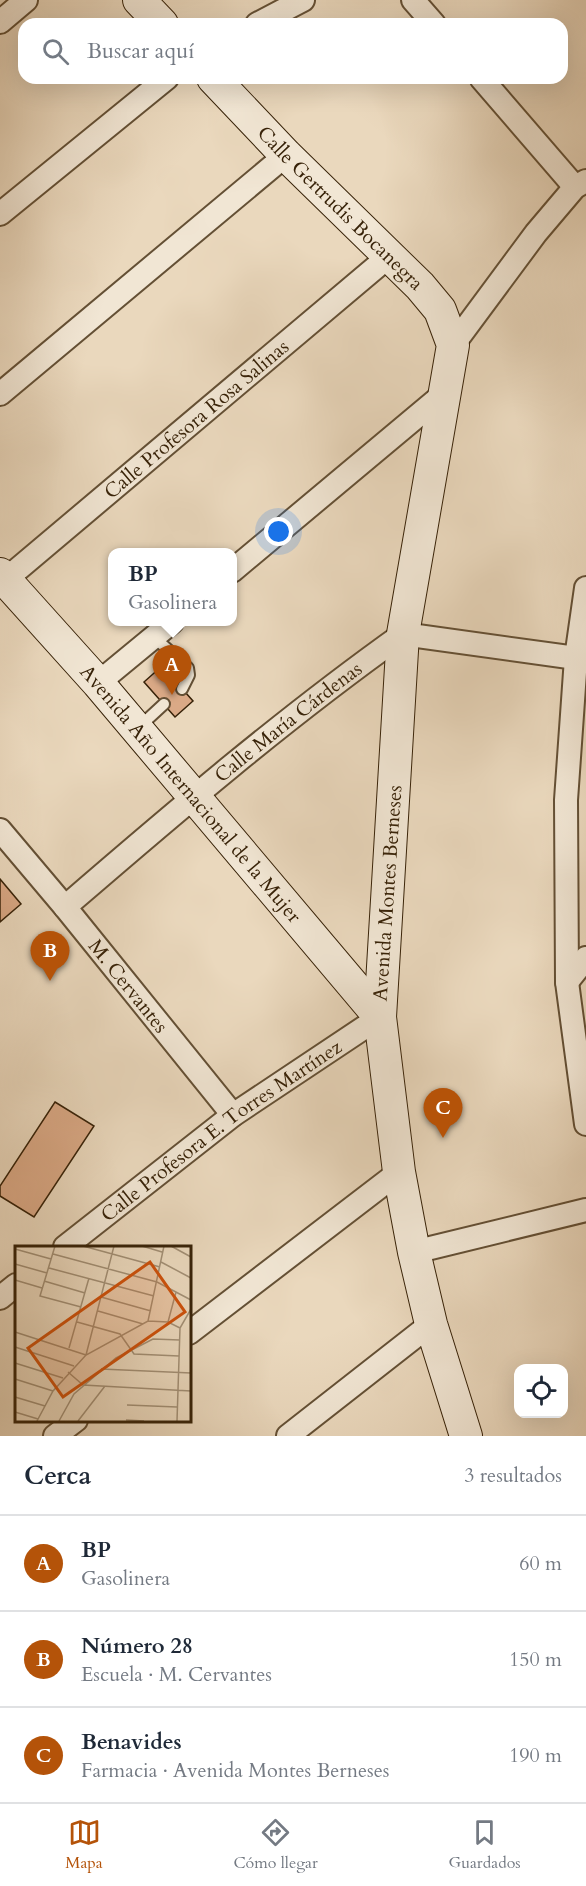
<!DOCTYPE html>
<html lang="es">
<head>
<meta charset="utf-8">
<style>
  :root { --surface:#fff; --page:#f2f2f3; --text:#1f2937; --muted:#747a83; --line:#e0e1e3; --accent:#b45309 }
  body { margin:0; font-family:Cardo,serif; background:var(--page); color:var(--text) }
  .controls { position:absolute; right:18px; bottom:18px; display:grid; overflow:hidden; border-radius:12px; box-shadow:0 6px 24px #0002 }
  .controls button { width:54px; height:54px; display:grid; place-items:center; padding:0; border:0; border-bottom:2px solid var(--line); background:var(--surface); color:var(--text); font:30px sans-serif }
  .you { position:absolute; left:279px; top:532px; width:21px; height:21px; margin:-15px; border:4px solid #fff; border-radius:50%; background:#1a73e8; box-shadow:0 0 0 9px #1a73e833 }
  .badge { display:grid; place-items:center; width:39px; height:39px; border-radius:50%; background:var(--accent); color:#fff; font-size:20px; font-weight:700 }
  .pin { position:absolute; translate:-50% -50px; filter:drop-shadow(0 2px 3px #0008) }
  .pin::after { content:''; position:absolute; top:32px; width:21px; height:18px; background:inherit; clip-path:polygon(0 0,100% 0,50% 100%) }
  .popup { position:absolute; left:108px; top:548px; width:129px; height:78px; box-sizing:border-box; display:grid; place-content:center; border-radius:12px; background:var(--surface); filter:drop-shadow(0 2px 4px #0005); font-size:20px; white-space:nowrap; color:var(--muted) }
  .popup b { font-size:22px; color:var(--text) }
  .popup::after { content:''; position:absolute; left:50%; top:100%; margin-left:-12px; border:12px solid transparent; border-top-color:var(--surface) }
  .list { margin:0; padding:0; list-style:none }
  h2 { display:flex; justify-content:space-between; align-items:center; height:78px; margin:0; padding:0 24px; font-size:26px }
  h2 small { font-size:20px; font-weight:400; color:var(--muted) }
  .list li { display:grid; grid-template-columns:39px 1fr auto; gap:18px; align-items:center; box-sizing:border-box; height:96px; padding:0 24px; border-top:2px solid var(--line) }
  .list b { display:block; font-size:22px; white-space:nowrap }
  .list p { margin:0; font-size:20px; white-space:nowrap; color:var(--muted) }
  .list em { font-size:20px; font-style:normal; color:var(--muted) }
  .icon { flex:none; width:33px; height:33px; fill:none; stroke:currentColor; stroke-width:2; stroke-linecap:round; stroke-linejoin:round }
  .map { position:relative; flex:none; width:586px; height:1436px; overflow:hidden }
  .search { position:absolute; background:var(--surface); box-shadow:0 6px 24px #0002; left:18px; right:18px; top:18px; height:66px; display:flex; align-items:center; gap:15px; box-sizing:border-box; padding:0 21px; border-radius:18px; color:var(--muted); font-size:22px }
  .sheet { height:366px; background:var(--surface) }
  nav { display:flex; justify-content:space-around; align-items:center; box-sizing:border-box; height:84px; border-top:2px solid var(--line); background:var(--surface); font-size:16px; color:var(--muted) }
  nav a { display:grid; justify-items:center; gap:3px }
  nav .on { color:var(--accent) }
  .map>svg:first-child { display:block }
</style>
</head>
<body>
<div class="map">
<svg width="586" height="1436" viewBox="0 0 586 1436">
  <rect width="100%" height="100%" fill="#ead8bd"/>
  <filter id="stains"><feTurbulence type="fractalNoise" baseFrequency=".00333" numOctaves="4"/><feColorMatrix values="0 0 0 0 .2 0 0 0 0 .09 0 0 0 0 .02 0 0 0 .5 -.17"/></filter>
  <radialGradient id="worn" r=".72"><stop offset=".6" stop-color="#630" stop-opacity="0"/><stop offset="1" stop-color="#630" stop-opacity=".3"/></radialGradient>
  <g fill="#daa986" stroke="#372208" stroke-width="1.5">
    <polygon points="162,666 193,701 175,717 144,682"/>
    <polygon points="0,879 21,904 0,922"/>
    <polygon points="55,1102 94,1126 34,1217 0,1196 0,1186"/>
  </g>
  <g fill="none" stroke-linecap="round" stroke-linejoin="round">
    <g stroke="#645035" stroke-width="14">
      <g id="lane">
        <polyline points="154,637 188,668 189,675 182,689"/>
        <polyline points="138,728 164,704"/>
      </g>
    </g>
    <g stroke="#645035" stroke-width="26">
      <g id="street">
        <polyline points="413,0 434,24"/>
        <polyline points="0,22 26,0"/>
        <polyline points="257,24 303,0"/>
        <polyline points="481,78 575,187"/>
        <polyline points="0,214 167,78"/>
        <polyline points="453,345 536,233 575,187 586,181"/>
        <polyline points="0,394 286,155"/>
        <polyline points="232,571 446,392"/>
        <path id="s1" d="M5 580 388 257"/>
        <polyline points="586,588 576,658 566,800 567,982 586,1124"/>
        <polyline points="98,683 172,622"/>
        <path id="s2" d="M0 830 65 907 233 1115"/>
        <path id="s3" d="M65 907C175 812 285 718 403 634L576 658 586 655"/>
        <polyline points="567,982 586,958"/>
        <path id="s4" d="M65 1247 233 1115 380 1017"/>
        <polyline points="414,1252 586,1210"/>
        <polyline points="0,1298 16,1285"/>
        <polyline points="189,1333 399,1172"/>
        <polyline points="55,1436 76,1420"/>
        <polyline points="288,1436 431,1324"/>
      </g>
    </g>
    <g stroke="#372208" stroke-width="34">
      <g id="secondary">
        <polyline points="139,0 162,24"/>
        <path id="s5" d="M213 78 286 155 420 286 440 310 453 345 403 634 380 1017 399 1172 414 1252 431 1324 466 1436"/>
        <path id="s6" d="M0 574 98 683 380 1017"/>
      </g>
    </g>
    <use href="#lane" stroke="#f1e6d4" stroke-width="10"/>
    <use href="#street" stroke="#f1e6d4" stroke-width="22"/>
    <use href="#secondary" stroke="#f1e6d4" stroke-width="32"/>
  </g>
  <g text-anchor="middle" stroke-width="4.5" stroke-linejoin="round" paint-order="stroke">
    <g font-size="20" fill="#372208" stroke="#f1e6d4">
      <text dy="7" stroke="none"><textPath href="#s5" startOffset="182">Calle Gertrudis Bocanegra</textPath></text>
      <text dy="7" stroke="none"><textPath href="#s1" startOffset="250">Calle Profesora Rosa Salinas</textPath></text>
      <text dy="7" stroke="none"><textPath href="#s3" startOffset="290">Calle María Cárdenas</textPath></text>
      <text dy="7" stroke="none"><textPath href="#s6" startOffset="291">Avenida Año Internacional de la Mujer</textPath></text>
      <text transform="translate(387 893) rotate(-86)" y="7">Avenida Montes Berneses</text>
      <text dy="7" stroke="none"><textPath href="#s2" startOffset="202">M. Cervantes</textPath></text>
      <text dy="7" stroke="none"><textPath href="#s4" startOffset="195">Calle Profesora E. Torres Martínez</textPath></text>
    </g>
  </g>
  <g transform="translate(15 1246)">
    <rect width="176" height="176" fill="#ead8bd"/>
    <path fill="none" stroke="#a28f75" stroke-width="1.5" d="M40 0 25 50 66 61M68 0 145 21M127 0 147 6M156 0 176 11M0 3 36 13M38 8 142 36 176 54M146 16 176 32M0 18 32 27M34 22 139 50M0 34 27 42M29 35 70 47M86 51 136 65M83 65 128 78M133 75 149 0M62 76 105 88 119 108 164 110M153 76 161 46M0 86 71 109M0 101 59 120M54 102 74 32M71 109 99 0M0 117 48 132M86 123 176 127M53 126 68 139 176 145M0 133 38 145M0 151 30 160M112 159 162 161M0 166 23 173M111 174 129 175M22 175 38 145 71 109 133 75 153 76 165 82M44 175 59 148 101 112 138 93 165 94M63 175 90 140M162 175 165 82 176 63"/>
    <path fill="#cd510b" fill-opacity="0.15" stroke="#cd510b" stroke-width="3" d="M135 16 170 66 48 151 13 102Z"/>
    <rect width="176" height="176" fill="none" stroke="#372208" stroke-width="3"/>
  </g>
  <rect width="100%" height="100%" filter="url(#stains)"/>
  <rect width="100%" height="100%" fill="url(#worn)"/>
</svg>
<div class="controls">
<button><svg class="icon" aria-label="locate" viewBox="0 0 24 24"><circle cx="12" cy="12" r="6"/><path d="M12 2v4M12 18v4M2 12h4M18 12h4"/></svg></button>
</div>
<div class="you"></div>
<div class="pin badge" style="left:172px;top:695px">A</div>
<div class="popup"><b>BP</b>Gasolinera</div>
<div class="pin badge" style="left:50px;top:981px">B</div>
<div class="pin badge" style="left:443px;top:1138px">C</div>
<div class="search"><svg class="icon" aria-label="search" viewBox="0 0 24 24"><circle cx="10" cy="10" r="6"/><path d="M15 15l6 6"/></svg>Buscar aquí</div>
</div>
<section class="sheet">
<h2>Cerca<small>3 resultados</small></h2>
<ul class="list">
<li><span class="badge">A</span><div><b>BP</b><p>Gasolinera</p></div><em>60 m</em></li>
<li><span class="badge">B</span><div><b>Número 28</b><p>Escuela · M. Cervantes</p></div><em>150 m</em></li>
<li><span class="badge">C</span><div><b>Benavides</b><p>Farmacia · Avenida Montes Berneses</p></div><em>190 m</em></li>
</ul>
</section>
<nav>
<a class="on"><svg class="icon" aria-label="map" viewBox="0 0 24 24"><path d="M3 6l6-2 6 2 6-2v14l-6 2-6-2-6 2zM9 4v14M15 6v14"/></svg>Mapa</a>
<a><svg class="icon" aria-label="directions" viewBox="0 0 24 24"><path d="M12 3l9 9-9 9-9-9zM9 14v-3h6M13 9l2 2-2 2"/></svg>Cómo llegar</a>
<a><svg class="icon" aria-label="saved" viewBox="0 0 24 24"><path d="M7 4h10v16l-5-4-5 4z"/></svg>Guardados</a>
</nav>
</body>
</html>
